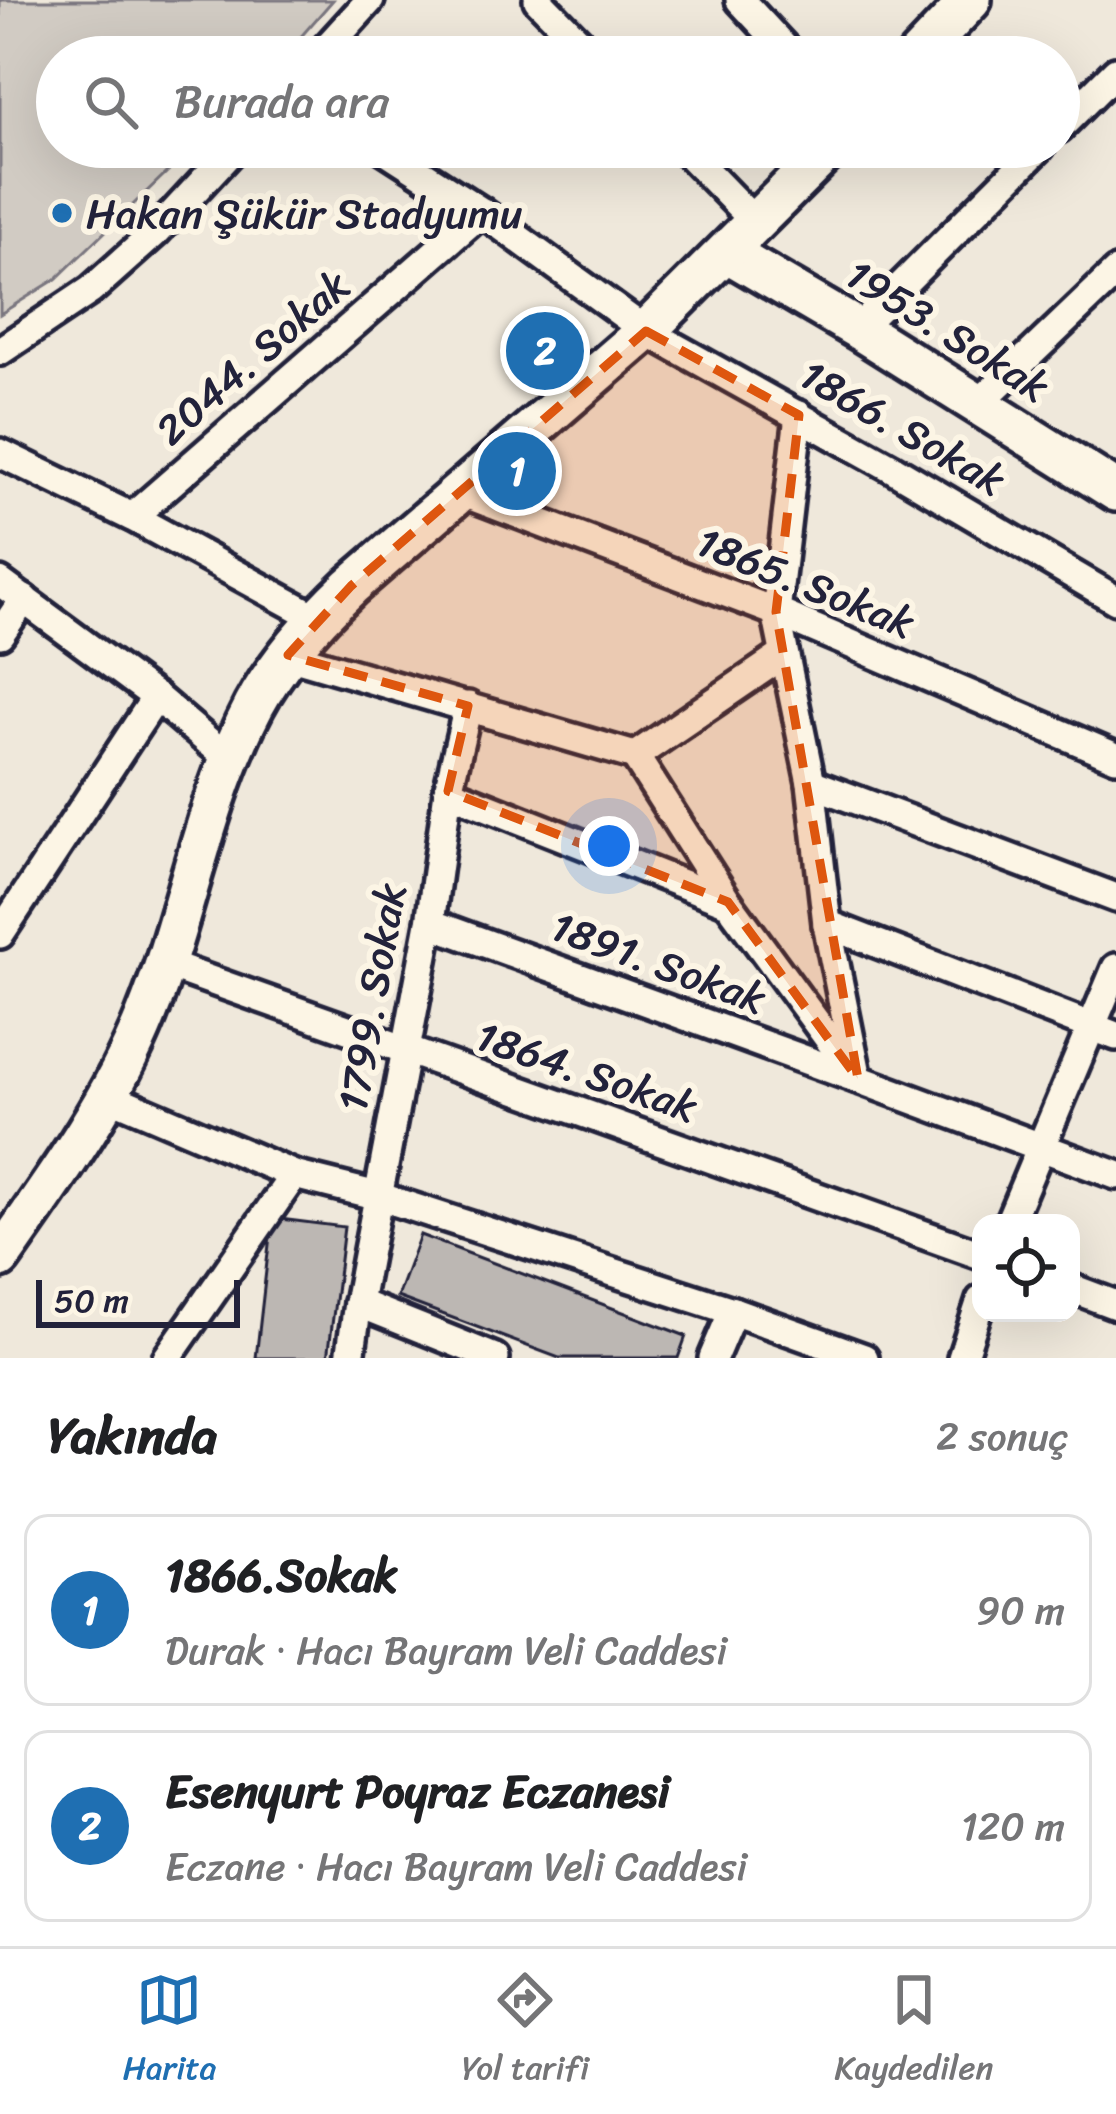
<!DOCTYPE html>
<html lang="tr">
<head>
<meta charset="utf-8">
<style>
  :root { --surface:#fff; --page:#f6f6f6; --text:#202124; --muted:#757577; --line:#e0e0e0; --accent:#1f6fb2 }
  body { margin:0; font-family:Sriracha,sans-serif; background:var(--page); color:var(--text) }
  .controls { position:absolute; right:36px; bottom:36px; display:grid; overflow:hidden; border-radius:24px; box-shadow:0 12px 48px #0002 }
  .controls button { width:108px; height:108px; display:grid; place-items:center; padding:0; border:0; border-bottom:3px solid var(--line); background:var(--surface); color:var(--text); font:60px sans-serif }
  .scale { position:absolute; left:36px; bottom:30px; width:204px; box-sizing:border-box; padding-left:12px; border:6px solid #22223b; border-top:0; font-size:33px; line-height:42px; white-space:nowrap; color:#22223b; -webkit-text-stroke:9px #fcf5e5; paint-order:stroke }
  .you { position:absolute; left:609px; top:846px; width:42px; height:42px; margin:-30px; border:9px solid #fff; border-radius:50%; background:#1a73e8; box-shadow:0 0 0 18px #1a73e833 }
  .badge { display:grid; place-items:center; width:78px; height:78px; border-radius:50%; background:var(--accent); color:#fff; font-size:39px; font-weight:700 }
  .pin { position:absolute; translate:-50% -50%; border:6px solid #fff; box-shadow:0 3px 12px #0006 }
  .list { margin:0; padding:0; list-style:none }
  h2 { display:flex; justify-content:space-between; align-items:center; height:156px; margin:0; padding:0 48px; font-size:51px }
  h2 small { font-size:39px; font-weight:400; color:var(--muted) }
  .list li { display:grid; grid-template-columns:78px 1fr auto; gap:36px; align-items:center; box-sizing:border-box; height:192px; margin:0 24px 24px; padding:0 24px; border:3px solid var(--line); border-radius:24px }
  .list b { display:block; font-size:45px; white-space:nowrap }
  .list p { margin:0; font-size:39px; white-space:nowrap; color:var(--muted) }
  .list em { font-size:39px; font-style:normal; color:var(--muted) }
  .icon { flex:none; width:66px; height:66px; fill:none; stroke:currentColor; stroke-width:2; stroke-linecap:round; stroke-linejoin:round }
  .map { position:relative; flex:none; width:1116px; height:1358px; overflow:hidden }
  .search { position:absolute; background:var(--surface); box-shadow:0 12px 48px #0002; left:36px; right:36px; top:36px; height:132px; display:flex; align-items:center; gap:30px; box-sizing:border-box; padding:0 42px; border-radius:66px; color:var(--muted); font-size:45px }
  .sheet { height:588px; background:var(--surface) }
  nav { display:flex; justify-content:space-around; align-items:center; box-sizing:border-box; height:168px; border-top:3px solid var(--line); background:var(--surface); font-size:33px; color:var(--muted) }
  nav a { display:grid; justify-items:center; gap:6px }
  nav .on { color:var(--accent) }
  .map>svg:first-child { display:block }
</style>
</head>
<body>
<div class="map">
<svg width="1116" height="1358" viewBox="0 0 1116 1358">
  <rect width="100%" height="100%" fill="#efe8db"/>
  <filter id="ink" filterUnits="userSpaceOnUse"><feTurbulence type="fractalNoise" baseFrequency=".00833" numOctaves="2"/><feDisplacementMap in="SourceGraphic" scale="24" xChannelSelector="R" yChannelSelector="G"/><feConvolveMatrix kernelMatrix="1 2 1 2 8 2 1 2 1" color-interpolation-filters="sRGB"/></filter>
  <g filter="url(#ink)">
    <polygon fill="#d1cbc3" stroke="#7a767f" stroke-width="3" points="0,0 333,0 283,57 57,57 57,147 193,147 56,279 0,314"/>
    <g fill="#bcb7b3" stroke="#22223b" stroke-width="3">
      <polygon points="272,1218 344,1227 328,1358 256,1358"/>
      <polygon points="420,1235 686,1336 678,1358 559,1358 397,1297"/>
    </g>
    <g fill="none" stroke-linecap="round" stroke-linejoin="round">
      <g stroke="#22223b" stroke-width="36">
        <g id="minor">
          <polyline points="538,0 594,57"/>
          <polyline points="740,0 793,57"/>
          <polyline points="318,57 370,0"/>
          <polyline points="1059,128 1116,71"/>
          <polyline points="381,147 482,212 646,331 892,468 1116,600"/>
          <polyline points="682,147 756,223"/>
          <polyline points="858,329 1040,147"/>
          <polyline points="0,351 91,290 156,232 235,147"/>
          <polyline points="978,404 1116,272"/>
          <polyline points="799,415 776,612 811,783 827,924 858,1079 1116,1175"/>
          <polyline points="0,453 132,517 317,618"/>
          <polyline points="460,492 776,612 1116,757"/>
          <polyline points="132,517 482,212"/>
          <polyline points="0,582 156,697 229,759"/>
          <polyline points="0,634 24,599"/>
          <polyline points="288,655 635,756 783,655"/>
          <polyline points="635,756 728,902 852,1071"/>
          <polyline points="811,783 1116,898"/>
          <polyline points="448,791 728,902"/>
          <polyline points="430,923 858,1079"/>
          <polyline points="827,924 1116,1036"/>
          <polyline points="0,934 156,697"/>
          <polyline points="165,964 981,1255"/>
          <polyline points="107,1095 294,1175 378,1196 733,1311 864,1358"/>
          <polyline points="1009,1223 1116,968"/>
          <polyline points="1071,1288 1116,1305"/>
          <polyline points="358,1303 430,923 448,791 468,706"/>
          <polyline points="167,1358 294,1175"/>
          <polyline points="350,1358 358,1303 495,1358"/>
          <polyline points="713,1358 733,1311"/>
          <polyline points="962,1358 981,1300"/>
        </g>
      </g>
      <g stroke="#22223b" stroke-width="48">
        <g id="secondary">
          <polyline points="917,57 971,0"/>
          <polyline points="728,253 858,329 1116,491"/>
          <path d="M0 1258C54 1181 111 1103 146 1016 187 915 203 803 254 706 278 661 314 621 351 586L646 331 831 147"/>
        </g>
      </g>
      <use href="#minor" stroke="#fcf5e5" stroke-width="27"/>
      <use href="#secondary" stroke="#fcf5e5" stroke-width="39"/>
    </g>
  </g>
  <path fill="#de560e" fill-opacity="0.2" stroke="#de560e" stroke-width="9" stroke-dasharray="24 15" stroke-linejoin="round" d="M646 331 799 415 776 612 858 1079 728 902 448 791 468 706 288 655 351 586Z"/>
  <circle fill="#1f6fb2" stroke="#fcf5e5" stroke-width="4.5" cx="62" cy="213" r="12"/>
  <g text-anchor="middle" stroke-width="12" stroke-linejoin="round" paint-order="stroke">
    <g font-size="42" fill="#22223b" stroke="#fcf5e5" text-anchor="start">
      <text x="86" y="228">Hakan Şükür Stadyumu</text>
    </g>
    <g font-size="42" fill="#22223b" stroke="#fcf5e5">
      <text transform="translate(948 330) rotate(32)" y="15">1953. Sokak</text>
      <text transform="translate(252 357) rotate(-41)" y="15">2044. Sokak</text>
      <text transform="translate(903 427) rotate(30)" y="15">1866. Sokak</text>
      <text transform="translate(806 582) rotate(22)" y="15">1865. Sokak</text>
      <text transform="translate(659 962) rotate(20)" y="15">1891. Sokak</text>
      <text transform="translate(371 997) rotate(-80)" y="15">1799. Sokak</text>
      <text transform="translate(587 1071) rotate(19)" y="15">1864. Sokak</text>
    </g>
  </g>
</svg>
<div class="controls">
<button><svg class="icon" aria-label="locate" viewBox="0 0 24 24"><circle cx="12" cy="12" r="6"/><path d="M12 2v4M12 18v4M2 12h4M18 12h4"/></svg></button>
</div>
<div class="scale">50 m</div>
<div class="you"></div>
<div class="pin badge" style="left:517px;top:471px">1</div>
<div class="pin badge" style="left:545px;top:351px">2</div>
<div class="search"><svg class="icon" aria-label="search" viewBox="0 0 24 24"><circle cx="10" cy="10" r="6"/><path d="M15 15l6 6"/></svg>Burada ara</div>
</div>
<section class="sheet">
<h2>Yakında<small>2 sonuç</small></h2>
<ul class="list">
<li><span class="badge">1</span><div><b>1866.Sokak</b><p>Durak · Hacı Bayram Veli Caddesi</p></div><em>90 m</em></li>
<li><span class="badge">2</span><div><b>Esenyurt Poyraz Eczanesi</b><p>Eczane · Hacı Bayram Veli Caddesi</p></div><em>120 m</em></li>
</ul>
</section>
<nav>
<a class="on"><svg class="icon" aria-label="map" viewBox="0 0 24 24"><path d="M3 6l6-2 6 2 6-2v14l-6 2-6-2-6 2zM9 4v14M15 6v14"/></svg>Harita</a>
<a><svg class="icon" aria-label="directions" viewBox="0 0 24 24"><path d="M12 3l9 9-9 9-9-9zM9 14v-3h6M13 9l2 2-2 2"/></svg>Yol tarifi</a>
<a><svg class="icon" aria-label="saved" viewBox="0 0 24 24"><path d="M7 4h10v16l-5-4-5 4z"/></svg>Kaydedilen</a>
</nav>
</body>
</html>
